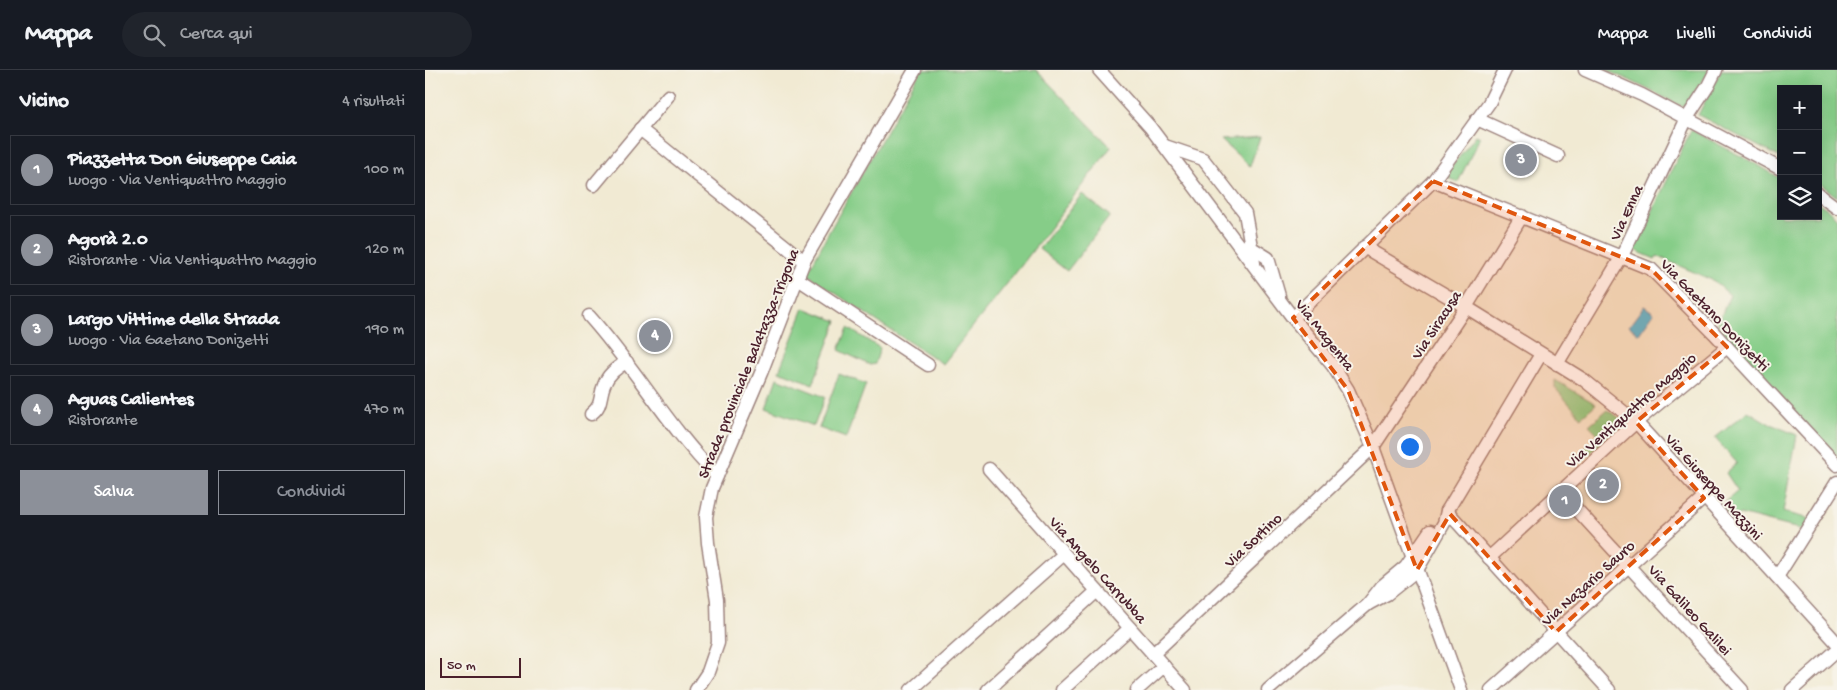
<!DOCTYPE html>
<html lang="it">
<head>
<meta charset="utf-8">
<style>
  :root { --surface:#171b24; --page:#20242c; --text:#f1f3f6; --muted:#9ea1a6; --line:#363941; --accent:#8c9099 }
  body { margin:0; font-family:"Gochi Hand",sans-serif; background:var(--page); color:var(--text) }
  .controls { position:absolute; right:15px; top:15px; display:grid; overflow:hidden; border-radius:0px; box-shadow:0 5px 20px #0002 }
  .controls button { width:45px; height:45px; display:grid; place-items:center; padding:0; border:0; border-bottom:1px solid var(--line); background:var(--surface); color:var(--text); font:25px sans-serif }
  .scale { position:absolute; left:15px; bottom:12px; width:81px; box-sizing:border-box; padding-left:5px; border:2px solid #4a1f2b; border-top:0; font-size:14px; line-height:18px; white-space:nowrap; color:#4a1f2b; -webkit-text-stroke:4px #f7f3e8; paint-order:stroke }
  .you { position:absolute; left:984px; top:376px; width:18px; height:18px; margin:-12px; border:4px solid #fff; border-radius:50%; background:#1a73e8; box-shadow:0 0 0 8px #1a73e833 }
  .badge { display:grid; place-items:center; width:32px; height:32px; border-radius:50%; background:var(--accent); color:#fff; font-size:16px; font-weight:700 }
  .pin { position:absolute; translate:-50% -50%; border:2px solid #fff; box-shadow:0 1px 5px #0006 }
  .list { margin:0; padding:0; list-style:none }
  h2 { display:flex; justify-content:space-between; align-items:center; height:65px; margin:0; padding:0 20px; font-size:21px }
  h2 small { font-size:16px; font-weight:400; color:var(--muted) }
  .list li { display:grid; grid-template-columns:32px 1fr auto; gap:15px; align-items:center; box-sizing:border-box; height:70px; margin:0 10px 10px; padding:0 10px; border:1px solid var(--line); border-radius:0px }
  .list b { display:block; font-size:19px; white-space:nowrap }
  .list p { margin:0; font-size:16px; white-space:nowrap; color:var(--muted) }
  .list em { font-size:16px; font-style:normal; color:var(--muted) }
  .actions { display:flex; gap:10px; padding:15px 20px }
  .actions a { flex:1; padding:11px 0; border:1px solid var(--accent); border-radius:0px; text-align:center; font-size:18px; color:var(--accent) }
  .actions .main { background:var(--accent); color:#fff }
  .icon { flex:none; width:28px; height:28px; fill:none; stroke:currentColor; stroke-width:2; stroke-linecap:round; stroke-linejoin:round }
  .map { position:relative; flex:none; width:1412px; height:620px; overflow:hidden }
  header { display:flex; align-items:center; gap:30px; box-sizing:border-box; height:70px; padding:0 25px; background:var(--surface); border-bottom:1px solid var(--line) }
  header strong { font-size:24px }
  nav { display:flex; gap:28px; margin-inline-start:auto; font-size:18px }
  .search { width:350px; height:45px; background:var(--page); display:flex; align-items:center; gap:12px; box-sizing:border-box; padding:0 18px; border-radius:28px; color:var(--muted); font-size:19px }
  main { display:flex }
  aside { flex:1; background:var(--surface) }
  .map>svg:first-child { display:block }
</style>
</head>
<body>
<header>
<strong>Mappa</strong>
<div class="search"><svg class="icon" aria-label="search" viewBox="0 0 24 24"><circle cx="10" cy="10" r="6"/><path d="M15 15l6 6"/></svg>Cerca qui</div>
<nav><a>Mappa</a><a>Livelli</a><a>Condividi</a></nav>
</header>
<main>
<aside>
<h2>Vicino<small>4 risultati</small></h2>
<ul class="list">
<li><span class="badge">1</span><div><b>Piazzetta Don Giuseppe Caia</b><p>Luogo · Via Ventiquattro Maggio</p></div><em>100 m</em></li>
<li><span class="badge">2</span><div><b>Agorà 2.0</b><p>Ristorante · Via Ventiquattro Maggio</p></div><em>120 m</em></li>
<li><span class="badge">3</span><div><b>Largo Vittime della Strada</b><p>Luogo · Via Gaetano Donizetti</p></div><em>190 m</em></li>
<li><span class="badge">4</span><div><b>Aguas Calientes</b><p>Ristorante</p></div><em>470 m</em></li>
</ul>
<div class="actions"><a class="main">Salva</a><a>Condividi</a></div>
</aside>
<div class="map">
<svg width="1412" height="620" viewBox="0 0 1412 620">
  <rect width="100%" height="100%" fill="#f7f3e8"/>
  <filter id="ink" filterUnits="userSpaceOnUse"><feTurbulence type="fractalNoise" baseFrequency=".02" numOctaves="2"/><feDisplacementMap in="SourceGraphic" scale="10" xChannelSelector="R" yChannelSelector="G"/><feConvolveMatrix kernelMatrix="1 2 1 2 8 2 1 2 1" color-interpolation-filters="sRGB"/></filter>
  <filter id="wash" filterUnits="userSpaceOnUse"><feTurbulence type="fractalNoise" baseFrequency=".0096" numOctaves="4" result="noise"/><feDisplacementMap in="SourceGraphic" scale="20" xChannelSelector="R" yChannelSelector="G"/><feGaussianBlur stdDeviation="1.12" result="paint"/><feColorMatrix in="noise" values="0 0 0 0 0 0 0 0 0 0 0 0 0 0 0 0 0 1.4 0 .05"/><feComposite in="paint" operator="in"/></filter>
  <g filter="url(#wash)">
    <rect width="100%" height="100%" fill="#f1ead3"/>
    <g fill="#86cd88" stroke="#68765a">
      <polygon points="496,0 611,0 686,77 596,196 518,294 447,248 382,204 405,160"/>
      <polygon points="1180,0 1286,0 1258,37 1204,10"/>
      <polygon points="1296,0 1412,0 1412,127 1393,112 1393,19 1356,19 1356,88 1273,45"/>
      <polygon points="1266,60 1333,95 1356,109 1356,146 1393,146 1393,133 1403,139 1412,149 1412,387 1315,284 1293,253 1305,225 1289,211 1232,186 1230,189 1209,180"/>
      <polygon points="1051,65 1055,67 1033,112 1024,108 1024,100"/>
      <polygon points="835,67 825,96 796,70"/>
      <polygon points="657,124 685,146 642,201 614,179"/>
      <polygon points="379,238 412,251 388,314 354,301"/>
      <polygon points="423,258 455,278 450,294 445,295 414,280"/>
      <polygon points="414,304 441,314 421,368 394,358"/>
      <polygon points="352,308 400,327 389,356 341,338"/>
      <polygon points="1130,310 1171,334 1156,347 1130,318"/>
      <polygon points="1182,340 1198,350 1199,352 1155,393 1150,388 1174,365 1164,355"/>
      <polygon points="1323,341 1343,353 1372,365 1358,442 1385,449 1378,460 1315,444 1307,451 1295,436 1313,421 1301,403 1312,393 1290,368"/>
    </g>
    <polygon fill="#59bbd8" stroke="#526d82" points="1219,236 1229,243 1214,264 1204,256"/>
  </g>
  <g filter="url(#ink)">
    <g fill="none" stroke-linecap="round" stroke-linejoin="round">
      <g stroke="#9e847f" stroke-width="15">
        <g id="minor">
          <polyline points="674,0 725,57 868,248 908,296 923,320 948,377 1036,620"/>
          <polyline points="1160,0 1217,25 1356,99"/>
          <polyline points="1052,49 1133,86"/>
          <polyline points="215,59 379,191"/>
          <polyline points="740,76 778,89 820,143 829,193"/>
          <polyline points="1008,111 1226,199 1289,263 1412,395"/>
          <polyline points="169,115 243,26"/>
          <polyline points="1393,124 1412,138"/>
          <polyline points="822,175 843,188 854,226"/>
          <polyline points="939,177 1041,237 1159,310 1211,352 1412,573"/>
          <polyline points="373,209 503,295"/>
          <path d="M164 246C210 297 243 357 292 406"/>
          <polyline points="868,248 1008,111 1064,33 1080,0"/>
          <polyline points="1132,294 1197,186 1262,48 1283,16 1291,0"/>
          <path d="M166 344C178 335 174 327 179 315 183 304 192 297 202 292"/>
          <polyline points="564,399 760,620"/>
          <polyline points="1135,421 1317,620"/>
          <polyline points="1022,441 1184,620"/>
          <polyline points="1064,488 1211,352 1302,277"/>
          <polyline points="1352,507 1412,412"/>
          <polyline points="943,534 962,524 992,500 1019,453 1022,441 1116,284"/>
          <polyline points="728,584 948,377 1041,237 1097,146"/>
          <polyline points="271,620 283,602 293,573 292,530 283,473 281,447 287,418 336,303 379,191 490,0"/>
          <polyline points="486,620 639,484"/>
          <polyline points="563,620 672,521"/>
          <polyline points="637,620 705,558"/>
          <polyline points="712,620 739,596"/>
          <polyline points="843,620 943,534 957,516 981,496 1005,461"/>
          <polyline points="1066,620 1279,428"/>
          <polyline points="1367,620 1412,580"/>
        </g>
      </g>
      <use href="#minor" stroke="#fff" stroke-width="12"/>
    </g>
  </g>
  <path fill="#e0560e" fill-opacity="0.2" stroke="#e0560e" stroke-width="4" stroke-dasharray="10 6" stroke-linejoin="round" d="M1008 111 1226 199 1302 277 1211 352 1279 428 1131 562 1025 444 992 500 923 320 868 248Z"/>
  <g text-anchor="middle" stroke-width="4" stroke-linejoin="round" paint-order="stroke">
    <g font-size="16" fill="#4a1f2b" stroke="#f7f3e8">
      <text transform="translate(1200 142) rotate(-65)" y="6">Via Enna</text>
      <text transform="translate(1291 244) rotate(46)" y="6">Via Gaetano Donizetti</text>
      <text transform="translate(1010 254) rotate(-57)" y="6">Via Siracusa</text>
      <text transform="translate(901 264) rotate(52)" y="6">Via Magenta</text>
      <text transform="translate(322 293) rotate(-68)" y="6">Strada provinciale Balatazza-Trigona</text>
      <text transform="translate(1205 339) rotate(-41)" y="6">Via Ventiquattro Maggio</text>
      <text transform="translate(1290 416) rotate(48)" y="6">Via Giuseppe Mazzini</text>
      <text transform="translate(827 469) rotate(-43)" y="6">Via Sortino</text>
      <text transform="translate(674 499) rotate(48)" y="6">Via Angelo Carrubba</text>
      <text transform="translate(1162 512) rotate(-42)" y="6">Via Nazario Sauro</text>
      <text transform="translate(1266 539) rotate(48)" y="6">Via Galileo Galilei</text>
    </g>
  </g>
</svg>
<div class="controls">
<button>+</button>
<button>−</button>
<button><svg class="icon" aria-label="layers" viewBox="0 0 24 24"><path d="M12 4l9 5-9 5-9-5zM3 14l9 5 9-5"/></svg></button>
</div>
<div class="scale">50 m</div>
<div class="you"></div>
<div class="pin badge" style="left:1140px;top:431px">1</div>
<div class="pin badge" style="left:1178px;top:415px">2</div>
<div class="pin badge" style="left:1096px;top:90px">3</div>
<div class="pin badge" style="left:230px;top:266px">4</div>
</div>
</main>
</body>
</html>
